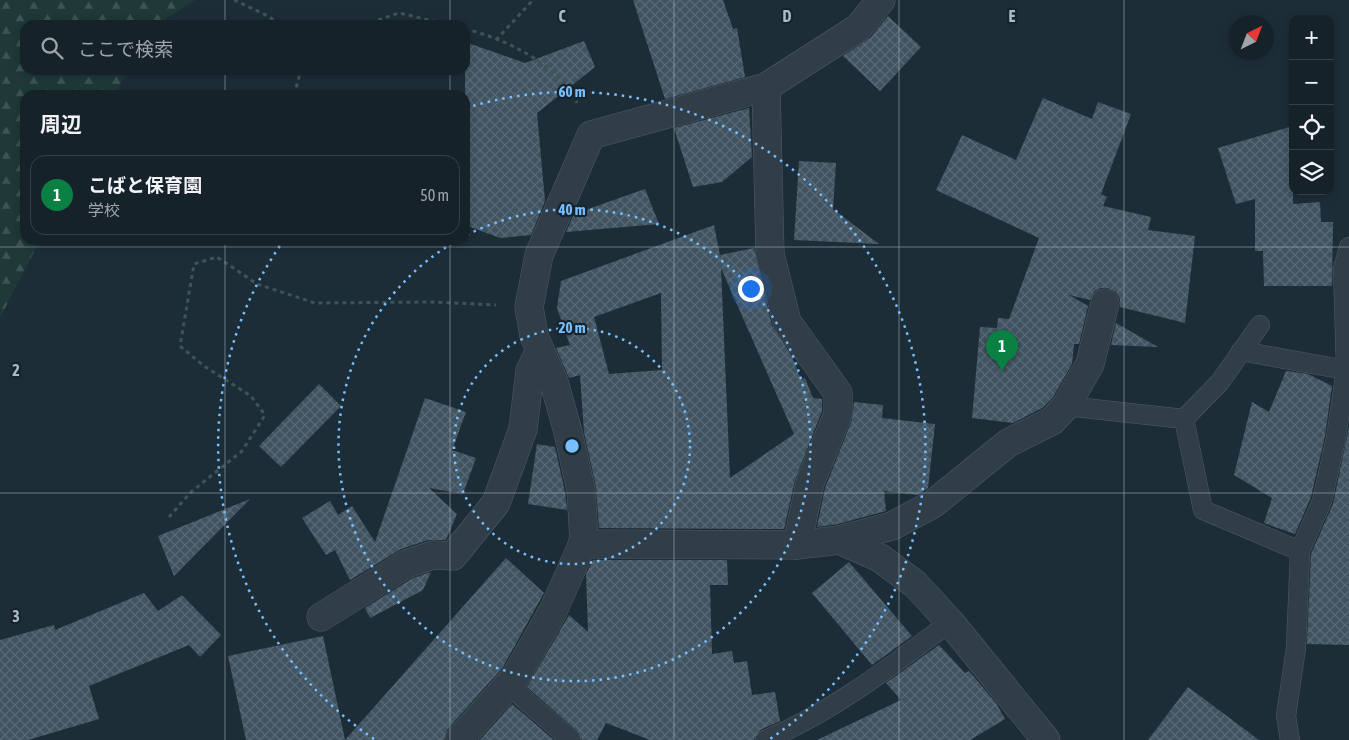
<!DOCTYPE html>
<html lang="ja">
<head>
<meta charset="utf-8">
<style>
  :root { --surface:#16222a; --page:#232f36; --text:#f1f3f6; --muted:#9ea4a8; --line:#353f47; --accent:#0b8043 }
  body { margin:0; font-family:"Asap Condensed","Noto Sans JP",sans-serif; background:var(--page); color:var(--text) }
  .controls { position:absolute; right:15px; top:15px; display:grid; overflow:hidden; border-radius:10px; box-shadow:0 2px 8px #0003 }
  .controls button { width:45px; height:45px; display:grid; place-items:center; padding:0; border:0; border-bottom:1px solid var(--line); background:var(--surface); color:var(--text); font:25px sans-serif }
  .compass { position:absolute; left:1229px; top:15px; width:45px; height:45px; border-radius:50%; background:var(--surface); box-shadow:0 2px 8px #0003; rotate:42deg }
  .you { position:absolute; left:750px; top:288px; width:18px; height:18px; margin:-12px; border:4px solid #fff; border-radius:50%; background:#1a73e8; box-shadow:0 0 0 8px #1a73e833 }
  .badge { display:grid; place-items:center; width:32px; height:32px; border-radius:50%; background:var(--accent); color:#fff; font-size:16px; font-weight:700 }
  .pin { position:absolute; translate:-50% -41px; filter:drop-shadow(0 1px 2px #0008) }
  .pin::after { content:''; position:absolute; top:26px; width:18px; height:15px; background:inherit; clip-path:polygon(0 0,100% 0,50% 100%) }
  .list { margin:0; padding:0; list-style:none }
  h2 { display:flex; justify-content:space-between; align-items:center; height:65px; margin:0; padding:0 20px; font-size:21px }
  h2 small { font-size:16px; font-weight:400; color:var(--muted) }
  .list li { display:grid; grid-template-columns:32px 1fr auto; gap:15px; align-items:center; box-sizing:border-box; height:80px; margin:0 10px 10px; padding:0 10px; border:1px solid var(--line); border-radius:15px }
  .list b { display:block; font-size:19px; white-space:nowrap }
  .list p { margin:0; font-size:16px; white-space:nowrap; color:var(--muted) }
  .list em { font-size:16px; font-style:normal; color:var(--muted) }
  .icon { flex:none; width:28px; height:28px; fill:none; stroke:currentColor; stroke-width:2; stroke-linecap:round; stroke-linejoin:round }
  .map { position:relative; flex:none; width:1349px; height:740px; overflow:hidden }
  .search { position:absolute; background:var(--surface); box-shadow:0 2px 8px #0003; left:20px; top:20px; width:450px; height:55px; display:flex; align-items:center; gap:12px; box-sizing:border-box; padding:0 18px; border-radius:15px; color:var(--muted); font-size:19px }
  .panel { position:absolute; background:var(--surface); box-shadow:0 2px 8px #0003; left:20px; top:90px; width:450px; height:155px; border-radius:15px }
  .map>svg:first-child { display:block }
</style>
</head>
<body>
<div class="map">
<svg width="1349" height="740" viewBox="0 0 1349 740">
  <defs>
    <pattern id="forest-firs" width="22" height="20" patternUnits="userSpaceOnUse" patternTransform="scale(1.25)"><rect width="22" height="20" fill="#1f3938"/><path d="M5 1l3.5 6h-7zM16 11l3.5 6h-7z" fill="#3d5453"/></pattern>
    <pattern id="building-cross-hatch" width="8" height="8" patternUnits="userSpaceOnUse" patternTransform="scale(1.25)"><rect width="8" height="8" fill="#405361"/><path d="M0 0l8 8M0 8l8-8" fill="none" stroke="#596a76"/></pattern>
  </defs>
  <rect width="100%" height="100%" fill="#1d2d38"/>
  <polygon fill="url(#forest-firs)" points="0,0 195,0 156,25 25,25 25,70 128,70 115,95 25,95 25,240 40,240 0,318"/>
  <g fill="url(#building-cross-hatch)" fill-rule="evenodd">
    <polygon points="633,0 723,0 733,29 737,28 745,77 665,99"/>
    <polygon points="888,16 921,47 880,91 843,56 870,38"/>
    <polygon points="584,41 595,67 537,113 545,201 531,235 500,238 465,225 465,42 525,63"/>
    <polygon points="1043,98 1092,119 1098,102 1131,114 1101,194 1107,197 1103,206 1151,217 1148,230 1195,236 1185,323 1120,307 1120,299 1116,292 1108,288 1100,288 1094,292 1090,300 1069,295 1088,306 1079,344 1074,344 1072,364 1053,397 1042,408 1013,423 972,418 980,327 997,328 998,318 1009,319 1039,238 936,190 962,135 1016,160"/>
    <polygon points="749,108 752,157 722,182 693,187 674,128"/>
    <polygon points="1293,126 1293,204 1320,202 1321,222 1333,222 1332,286 1264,286 1263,251 1255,251 1255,199 1236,204 1218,148"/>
    <polygon points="799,161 836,163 833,209 879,244 794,240"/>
    <polygon points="645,189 659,224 566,232 574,214"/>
    <path d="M714 225 720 255 754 248 772 326 792 356 801 380 805 378 813 398 822 399V411L795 480 784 529 599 528 596 487 584 432 580 375 569 378 556 348 570 345 557 308 561 281ZM721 268 794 434 730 478ZM661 293 662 370 609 374 594 317Z"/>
    <polygon points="1116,323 1158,347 1111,345"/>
    <polygon points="1286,371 1308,374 1332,386 1325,436 1311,497 1295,534 1264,523 1272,498 1234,475 1252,402 1269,412"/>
    <polygon points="319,384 341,406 281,467 259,446"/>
    <polygon points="425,398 466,412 452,450 476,458 463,494 429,488 457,514 446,540 428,540 401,549 350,580 335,550 326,555 302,518 330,501 338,515 352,506 375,542"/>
    <polygon points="854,402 883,405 882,418 935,424 928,488 918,495 884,491 886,511 838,524 817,527 825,488 852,420"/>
    <polygon points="1349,427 1349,645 1307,644 1311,554 1333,504"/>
    <polygon points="537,444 555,447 565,492 567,510 528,504"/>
    <polygon points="250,499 174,576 158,536"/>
    <polygon points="506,558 544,593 503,667 447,730 444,740 246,740 228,656 323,636 345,740"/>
    <polygon points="593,560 727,560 728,585 710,585 712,654 732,651 734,663 747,661 752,695 775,692 780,721 760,730 754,740 650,740 606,723 597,740 582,740 578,732 527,687 569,615 588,632 586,574"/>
    <polygon points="849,562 912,636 872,665 812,593"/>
    <polygon points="431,572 423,590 370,618 365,608 413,578"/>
    <polygon points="144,593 158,611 182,595 221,635 200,657 189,645 89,686 99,719 28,740 0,740 0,640 54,625 55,630"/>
    <polygon points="939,645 965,673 969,671 996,703 1005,719 970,740 817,740 901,700 886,683"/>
    <polygon points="1188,687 1259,740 1148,740"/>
    <polygon points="512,704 554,740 480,740"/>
  </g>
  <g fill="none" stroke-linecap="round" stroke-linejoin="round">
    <g stroke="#4f5c67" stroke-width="20">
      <g id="service">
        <polyline points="1241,351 1346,370"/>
        <polyline points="1066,406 1184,419 1220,382 1260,325"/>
        <polyline points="1184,419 1203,510 1300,551"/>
        <polyline points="508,685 571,740"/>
        <path d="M765 740C833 712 891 666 950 622"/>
        <polyline points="1290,740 1286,716 1296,648 1300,551 1322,501 1336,438 1346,370 1343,269 1349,247"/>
      </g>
    </g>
    <g stroke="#4f5c67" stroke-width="29">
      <g id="minor">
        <polyline points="766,87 770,254 787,322 838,393 838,414 810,483 797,545 839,540 880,558 915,584 950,622 1046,740"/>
        <polyline points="839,540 892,526 933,504 1008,443 1052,421 1066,406 1090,364 1105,303"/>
        <polyline points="582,544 797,545"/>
        <polyline points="321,617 406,564 433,555 453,556 496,503 523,429 530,371 540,350"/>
        <polyline points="459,740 516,676 553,611 584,541 581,490 568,432 554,382 534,336 529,307 539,255 591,135 766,87 858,28 881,0"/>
      </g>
    </g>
    <g stroke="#3d5655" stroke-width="3" stroke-dasharray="4 4" stroke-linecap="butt">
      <polyline points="234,0 268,16 281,25"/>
      <polyline points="363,25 399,13 450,25"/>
      <path d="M465 29C504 38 560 65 577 103"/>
      <polyline points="496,40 533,0"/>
      <polyline points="294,95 301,70"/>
      <polyline points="169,517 191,492 242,451 265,415 251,396 204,366 180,346 194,264 217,257 257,284 315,303 433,302 496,305"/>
    </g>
    <use href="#service" stroke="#313e48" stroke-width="19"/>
    <use href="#minor" stroke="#313e48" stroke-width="28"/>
  </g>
  <path fill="none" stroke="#abb9c6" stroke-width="1" stroke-opacity="0.55" d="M225 0V25M450 0V25M674 0V740M899 0V740M1124 0V740M225 70V95M450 70V95M225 240V740M450 240V740M0 247H1349M0 493H1349"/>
  <g fill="none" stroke="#77bfff" stroke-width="2.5" stroke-dasharray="2.5 5">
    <circle cx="572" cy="446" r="118"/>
    <path d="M467 235A236 236 0 1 1 456 241"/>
    <path d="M374 739A354 354 0 0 1 284 240M466 108A354 354 0 0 1 770 739"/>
  </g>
  <g font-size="16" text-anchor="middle" font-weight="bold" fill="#abb9c6" stroke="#17232d" stroke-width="4.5" stroke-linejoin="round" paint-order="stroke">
    <text x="562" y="22">C</text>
    <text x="787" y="22">D</text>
    <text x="1012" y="22">E</text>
    <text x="16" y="376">2</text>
    <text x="16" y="622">3</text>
  </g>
  <circle cx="572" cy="446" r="8" fill="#77bfff" stroke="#17232d" stroke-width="2.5"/>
  <g font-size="15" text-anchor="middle" font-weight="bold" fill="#77bfff" stroke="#17232d" stroke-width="4.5" stroke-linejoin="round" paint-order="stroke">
    <text x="572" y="97">60 m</text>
    <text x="572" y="215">40 m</text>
    <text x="572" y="333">20 m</text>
  </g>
</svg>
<div class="controls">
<button>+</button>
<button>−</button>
<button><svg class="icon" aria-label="locate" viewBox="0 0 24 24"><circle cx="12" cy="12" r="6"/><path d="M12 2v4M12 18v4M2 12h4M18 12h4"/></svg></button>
<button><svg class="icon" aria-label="layers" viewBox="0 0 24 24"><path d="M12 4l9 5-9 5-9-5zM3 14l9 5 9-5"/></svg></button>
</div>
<svg class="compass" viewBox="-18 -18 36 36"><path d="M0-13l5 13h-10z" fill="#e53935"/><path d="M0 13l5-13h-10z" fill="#9ea4a8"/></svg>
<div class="you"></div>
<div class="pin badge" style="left:1002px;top:371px">1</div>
<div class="search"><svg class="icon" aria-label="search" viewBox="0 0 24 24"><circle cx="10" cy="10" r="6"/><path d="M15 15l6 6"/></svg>ここで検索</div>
<section class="panel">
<h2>周辺<small></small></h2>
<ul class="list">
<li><span class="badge">1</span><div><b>こばと保育園</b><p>学校</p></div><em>50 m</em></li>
</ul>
</section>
</div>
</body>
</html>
